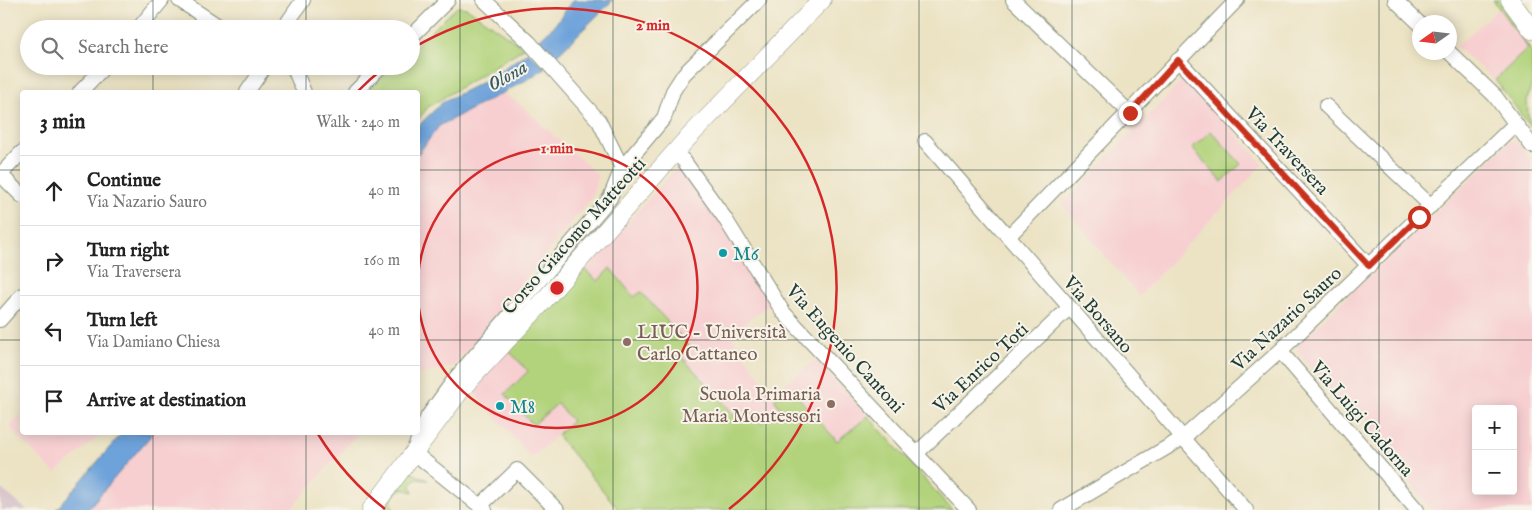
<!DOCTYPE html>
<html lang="en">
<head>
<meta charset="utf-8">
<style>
  :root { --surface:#fff; --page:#f2f2f2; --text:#222; --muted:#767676; --line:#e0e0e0 }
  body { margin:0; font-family:"IM FELL English",serif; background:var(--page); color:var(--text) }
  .controls { position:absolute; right:15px; bottom:15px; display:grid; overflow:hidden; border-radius:5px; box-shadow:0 2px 12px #0003 }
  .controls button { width:45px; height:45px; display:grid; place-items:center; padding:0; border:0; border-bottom:1px solid var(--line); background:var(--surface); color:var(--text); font:25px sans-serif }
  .compass { position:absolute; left:1412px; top:15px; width:45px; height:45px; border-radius:50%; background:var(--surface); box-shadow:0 2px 12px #0003; rotate:256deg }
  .stop { position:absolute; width:15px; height:15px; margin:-11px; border:4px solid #c8321e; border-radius:50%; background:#fff }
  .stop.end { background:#c8321e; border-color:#fff; box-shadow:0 1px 5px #0008 }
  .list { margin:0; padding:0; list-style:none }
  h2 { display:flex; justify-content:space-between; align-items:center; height:65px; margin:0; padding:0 20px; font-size:21px }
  h2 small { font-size:16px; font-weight:400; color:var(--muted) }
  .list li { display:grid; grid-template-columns:32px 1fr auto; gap:15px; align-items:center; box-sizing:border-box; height:70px; padding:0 20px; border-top:1px solid var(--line) }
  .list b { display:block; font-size:19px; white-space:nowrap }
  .list p { margin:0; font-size:16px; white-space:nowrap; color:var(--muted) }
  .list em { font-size:16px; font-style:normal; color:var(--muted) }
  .icon { flex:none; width:28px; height:28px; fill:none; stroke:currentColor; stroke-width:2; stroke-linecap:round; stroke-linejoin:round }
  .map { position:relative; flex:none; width:1532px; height:510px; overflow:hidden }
  .search { position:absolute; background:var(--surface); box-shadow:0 2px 12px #0003; left:20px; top:20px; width:400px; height:55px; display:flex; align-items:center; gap:12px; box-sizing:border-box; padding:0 18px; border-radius:28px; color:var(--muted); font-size:19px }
  .panel { position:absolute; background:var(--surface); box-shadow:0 2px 12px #0003; left:20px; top:90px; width:400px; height:345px; border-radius:5px }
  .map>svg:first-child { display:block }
</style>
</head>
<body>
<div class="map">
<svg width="1532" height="510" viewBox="0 0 1532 510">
  <rect width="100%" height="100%" fill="#f7f3e8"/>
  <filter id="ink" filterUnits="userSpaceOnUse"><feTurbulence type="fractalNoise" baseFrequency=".02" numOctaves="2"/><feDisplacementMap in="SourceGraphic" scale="10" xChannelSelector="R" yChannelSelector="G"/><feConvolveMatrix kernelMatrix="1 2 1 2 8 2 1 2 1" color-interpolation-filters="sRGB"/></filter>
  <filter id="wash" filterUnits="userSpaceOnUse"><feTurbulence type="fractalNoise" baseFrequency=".0096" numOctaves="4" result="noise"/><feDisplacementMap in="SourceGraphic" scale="20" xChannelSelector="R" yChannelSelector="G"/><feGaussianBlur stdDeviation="1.12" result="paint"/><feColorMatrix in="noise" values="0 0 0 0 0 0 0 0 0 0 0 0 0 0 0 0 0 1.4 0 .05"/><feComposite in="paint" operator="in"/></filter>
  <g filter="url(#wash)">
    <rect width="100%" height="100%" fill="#ece3c4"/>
    <g fill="#f7cfd1" fill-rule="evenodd">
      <polygon points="1499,8 1528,48 1495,80 1456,47"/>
      <polygon points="1188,79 1263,164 1139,296 1062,204 1181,82"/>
      <polygon points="503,93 517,102 598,175 592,197 454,366 418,375 418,154 439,126 480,102"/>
      <path d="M1516 140 1532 162V510H1432L1366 432 1372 426 1355 406H1343L1298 353V344L1509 142ZM1476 409H1513V491H1476Z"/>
      <polygon points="681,163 774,302 730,333 780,407 761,424 740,421 681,356 619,510 557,435 532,458 470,388 509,351 585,270"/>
      <polygon points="816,360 868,416 837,441 790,388 786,392 782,386"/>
      <polygon points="22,414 22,432 102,433 55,474 9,426"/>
      <polygon points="153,433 358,433 290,510 86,510"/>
    </g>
    <polygon fill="#d2bdc6" points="0,488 27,510 0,510"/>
    <g fill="#b2d37b" stroke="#688858">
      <polygon points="1493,0 1499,0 1532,53 1532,83 1527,101 1528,115 1532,129 1495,80 1528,48"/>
      <polygon points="457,7 467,8 524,48 428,107 418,120 418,92 366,92 394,66 411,66 411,50"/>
      <polygon points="1211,131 1241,164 1222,182 1192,148"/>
      <polygon points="610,268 634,297 641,292 684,340 690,347 681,356 740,421 751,412 762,424 780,408 774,399 790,388 837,441 868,416 952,510 619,510 557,435 572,421 557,404 533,425 505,394 528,371 509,351 585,270 598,281"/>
      <path d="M410 472 428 480 415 479 411 485 413 492 403 489C392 493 389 500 394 510H382Z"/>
    </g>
    <g fill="#6da2da" stroke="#467087">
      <polygon points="573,0 613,0 555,57 539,40 554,26"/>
      <polygon points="528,52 545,68 523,82 439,126 418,154 418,126 444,101 485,81"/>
      <polygon points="123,432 153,433 87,510 56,510"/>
    </g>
  </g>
  <g filter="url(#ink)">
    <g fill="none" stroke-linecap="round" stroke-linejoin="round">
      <g stroke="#86907c" stroke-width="16">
        <g id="minor">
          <polyline points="179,0 223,29"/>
          <polyline points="484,0 529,42 599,121 622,168"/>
          <polyline points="1013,0 1130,113"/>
          <polyline points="1395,0 1420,24"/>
          <polyline points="138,29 162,0"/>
          <polyline points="283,29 303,0"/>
          <polyline points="411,37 448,0"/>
          <polyline points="1449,52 1495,96 1532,146"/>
          <polyline points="1178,60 1369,266"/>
          <polyline points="293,66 304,92"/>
          <polyline points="80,92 105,66"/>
          <polyline points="247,92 265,66"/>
          <polyline points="355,92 381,66"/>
          <polyline points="1326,106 1431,206"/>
          <polyline points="925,141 1246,510"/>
          <polyline points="675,153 684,161 724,217 783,312 969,510"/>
          <polyline points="0,174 22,196"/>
          <polyline points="0,175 22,152"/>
          <polyline points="1009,236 1237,0"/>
          <polyline points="0,320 22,295"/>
          <polyline points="1280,351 1417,510"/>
          <polyline points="917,453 1069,308"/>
          <polyline points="480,506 517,470 557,510"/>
          <polyline points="485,510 413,452 428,416 454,380 610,198 622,168 664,118 673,91 684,74 759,0"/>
          <polyline points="1061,510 1183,438 1280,351 1515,124"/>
        </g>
      </g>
      <g stroke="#86907c" stroke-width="19">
        <g id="major">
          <polyline points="1510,0 1532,30"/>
          <polyline points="371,510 463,387 539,306 684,142 822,0"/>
        </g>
      </g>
      <use href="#minor" stroke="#fff" stroke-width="14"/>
      <use href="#major" stroke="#fff" stroke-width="18"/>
    </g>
  </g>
  <g fill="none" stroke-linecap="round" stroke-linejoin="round" filter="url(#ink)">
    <polyline stroke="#c8321e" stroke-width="6" points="1130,113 1178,60 1369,266 1419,217"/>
  </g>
  <path fill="none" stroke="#1f3d34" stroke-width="1" stroke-opacity="0.55" d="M153 0V29M306 0V29M460 0V510M613 0V510M766 0V510M919 0V510M1072 0V510M1226 0V510M1379 0V510M153 66V92M306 66V92M0 170H22M418 170H1532M0 340H22M418 340H1532M153 432V510M306 432V510"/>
  <g fill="none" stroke="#d62828" stroke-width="2.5">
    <path d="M418 276A140 140 0 1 1 418 300"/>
    <path d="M385 509A280 280 0 0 1 318 434M357 92A280 280 0 0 1 385 67M413 48A280 280 0 0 1 729 509"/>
  </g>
  <g fill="#0f9aa8" stroke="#f7f3e8" stroke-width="2">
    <circle cx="723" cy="253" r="5"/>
    <circle cx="500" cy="406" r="5"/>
  </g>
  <g fill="#8d6e63" stroke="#f7f3e8" stroke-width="2">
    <circle cx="627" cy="342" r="5"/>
    <circle cx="831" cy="404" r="5"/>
  </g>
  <g text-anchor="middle" stroke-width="4" stroke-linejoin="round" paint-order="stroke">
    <g font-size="19" fill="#1f3d34" stroke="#f7f3e8">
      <text transform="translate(1288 150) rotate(47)" y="7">Via Traversera</text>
      <text transform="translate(573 235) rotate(-48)" y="7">Corso Giacomo Matteotti</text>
      <text transform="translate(1099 314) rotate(49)" y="7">Via Borsano</text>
      <text transform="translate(1286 318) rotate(-43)" y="7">Via Nazario Sauro</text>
      <text transform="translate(846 348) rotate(48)" y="7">Via Eugenio Cantoni</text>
      <text transform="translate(980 367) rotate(-43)" y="7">Via Enrico Toti</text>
      <text transform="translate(1363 418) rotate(49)" y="7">Via Luigi Cadorna</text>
    </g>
    <g font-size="19" fill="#0d838f" stroke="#f7f3e8" text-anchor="start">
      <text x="733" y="260">M6</text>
      <text x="510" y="413">M8</text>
    </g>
    <g font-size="19" fill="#785e54" stroke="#f7f3e8" text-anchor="start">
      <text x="637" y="338">LIUC - Università<tspan x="637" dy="22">Carlo Cattaneo</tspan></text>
      <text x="821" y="400" text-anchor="end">Scuola Primaria<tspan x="821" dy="22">Maria Montessori</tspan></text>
    </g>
    <g font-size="20" font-style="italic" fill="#365b66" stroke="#f7f3e8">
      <text transform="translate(507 75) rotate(-30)" y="7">Olona</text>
    </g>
  </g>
  <circle cx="557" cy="288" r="8" fill="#d62828" stroke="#f7f3e8" stroke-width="2.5"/>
  <g font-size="15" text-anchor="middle" font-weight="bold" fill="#d62828" stroke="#f7f3e8" stroke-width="4" stroke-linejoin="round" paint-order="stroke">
    <text x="653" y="30">2 min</text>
    <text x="557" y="153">1 min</text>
  </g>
</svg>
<div class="controls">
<button>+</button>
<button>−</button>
</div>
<svg class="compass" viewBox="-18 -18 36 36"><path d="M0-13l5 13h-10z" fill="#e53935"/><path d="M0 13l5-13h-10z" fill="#767676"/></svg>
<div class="stop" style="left:1419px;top:217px"></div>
<div class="stop end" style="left:1130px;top:113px"></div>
<div class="search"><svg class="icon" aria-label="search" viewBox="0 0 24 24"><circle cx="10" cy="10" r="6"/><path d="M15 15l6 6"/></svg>Search here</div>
<section class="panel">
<h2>3 min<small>Walk · 240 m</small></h2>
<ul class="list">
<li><svg class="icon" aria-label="ahead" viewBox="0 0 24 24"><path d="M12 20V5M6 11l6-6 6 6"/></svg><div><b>Continue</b><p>Via Nazario Sauro</p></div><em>40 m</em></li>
<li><svg class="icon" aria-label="right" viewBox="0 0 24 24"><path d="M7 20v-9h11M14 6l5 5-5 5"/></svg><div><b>Turn right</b><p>Via Traversera</p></div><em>160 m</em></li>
<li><svg class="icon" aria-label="left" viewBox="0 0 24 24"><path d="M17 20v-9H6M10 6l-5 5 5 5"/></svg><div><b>Turn left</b><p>Via Damiano Chiesa</p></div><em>40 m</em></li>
<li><svg class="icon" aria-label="arrive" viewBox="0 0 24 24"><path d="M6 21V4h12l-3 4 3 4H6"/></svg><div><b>Arrive at destination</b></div></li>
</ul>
</section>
</div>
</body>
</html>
